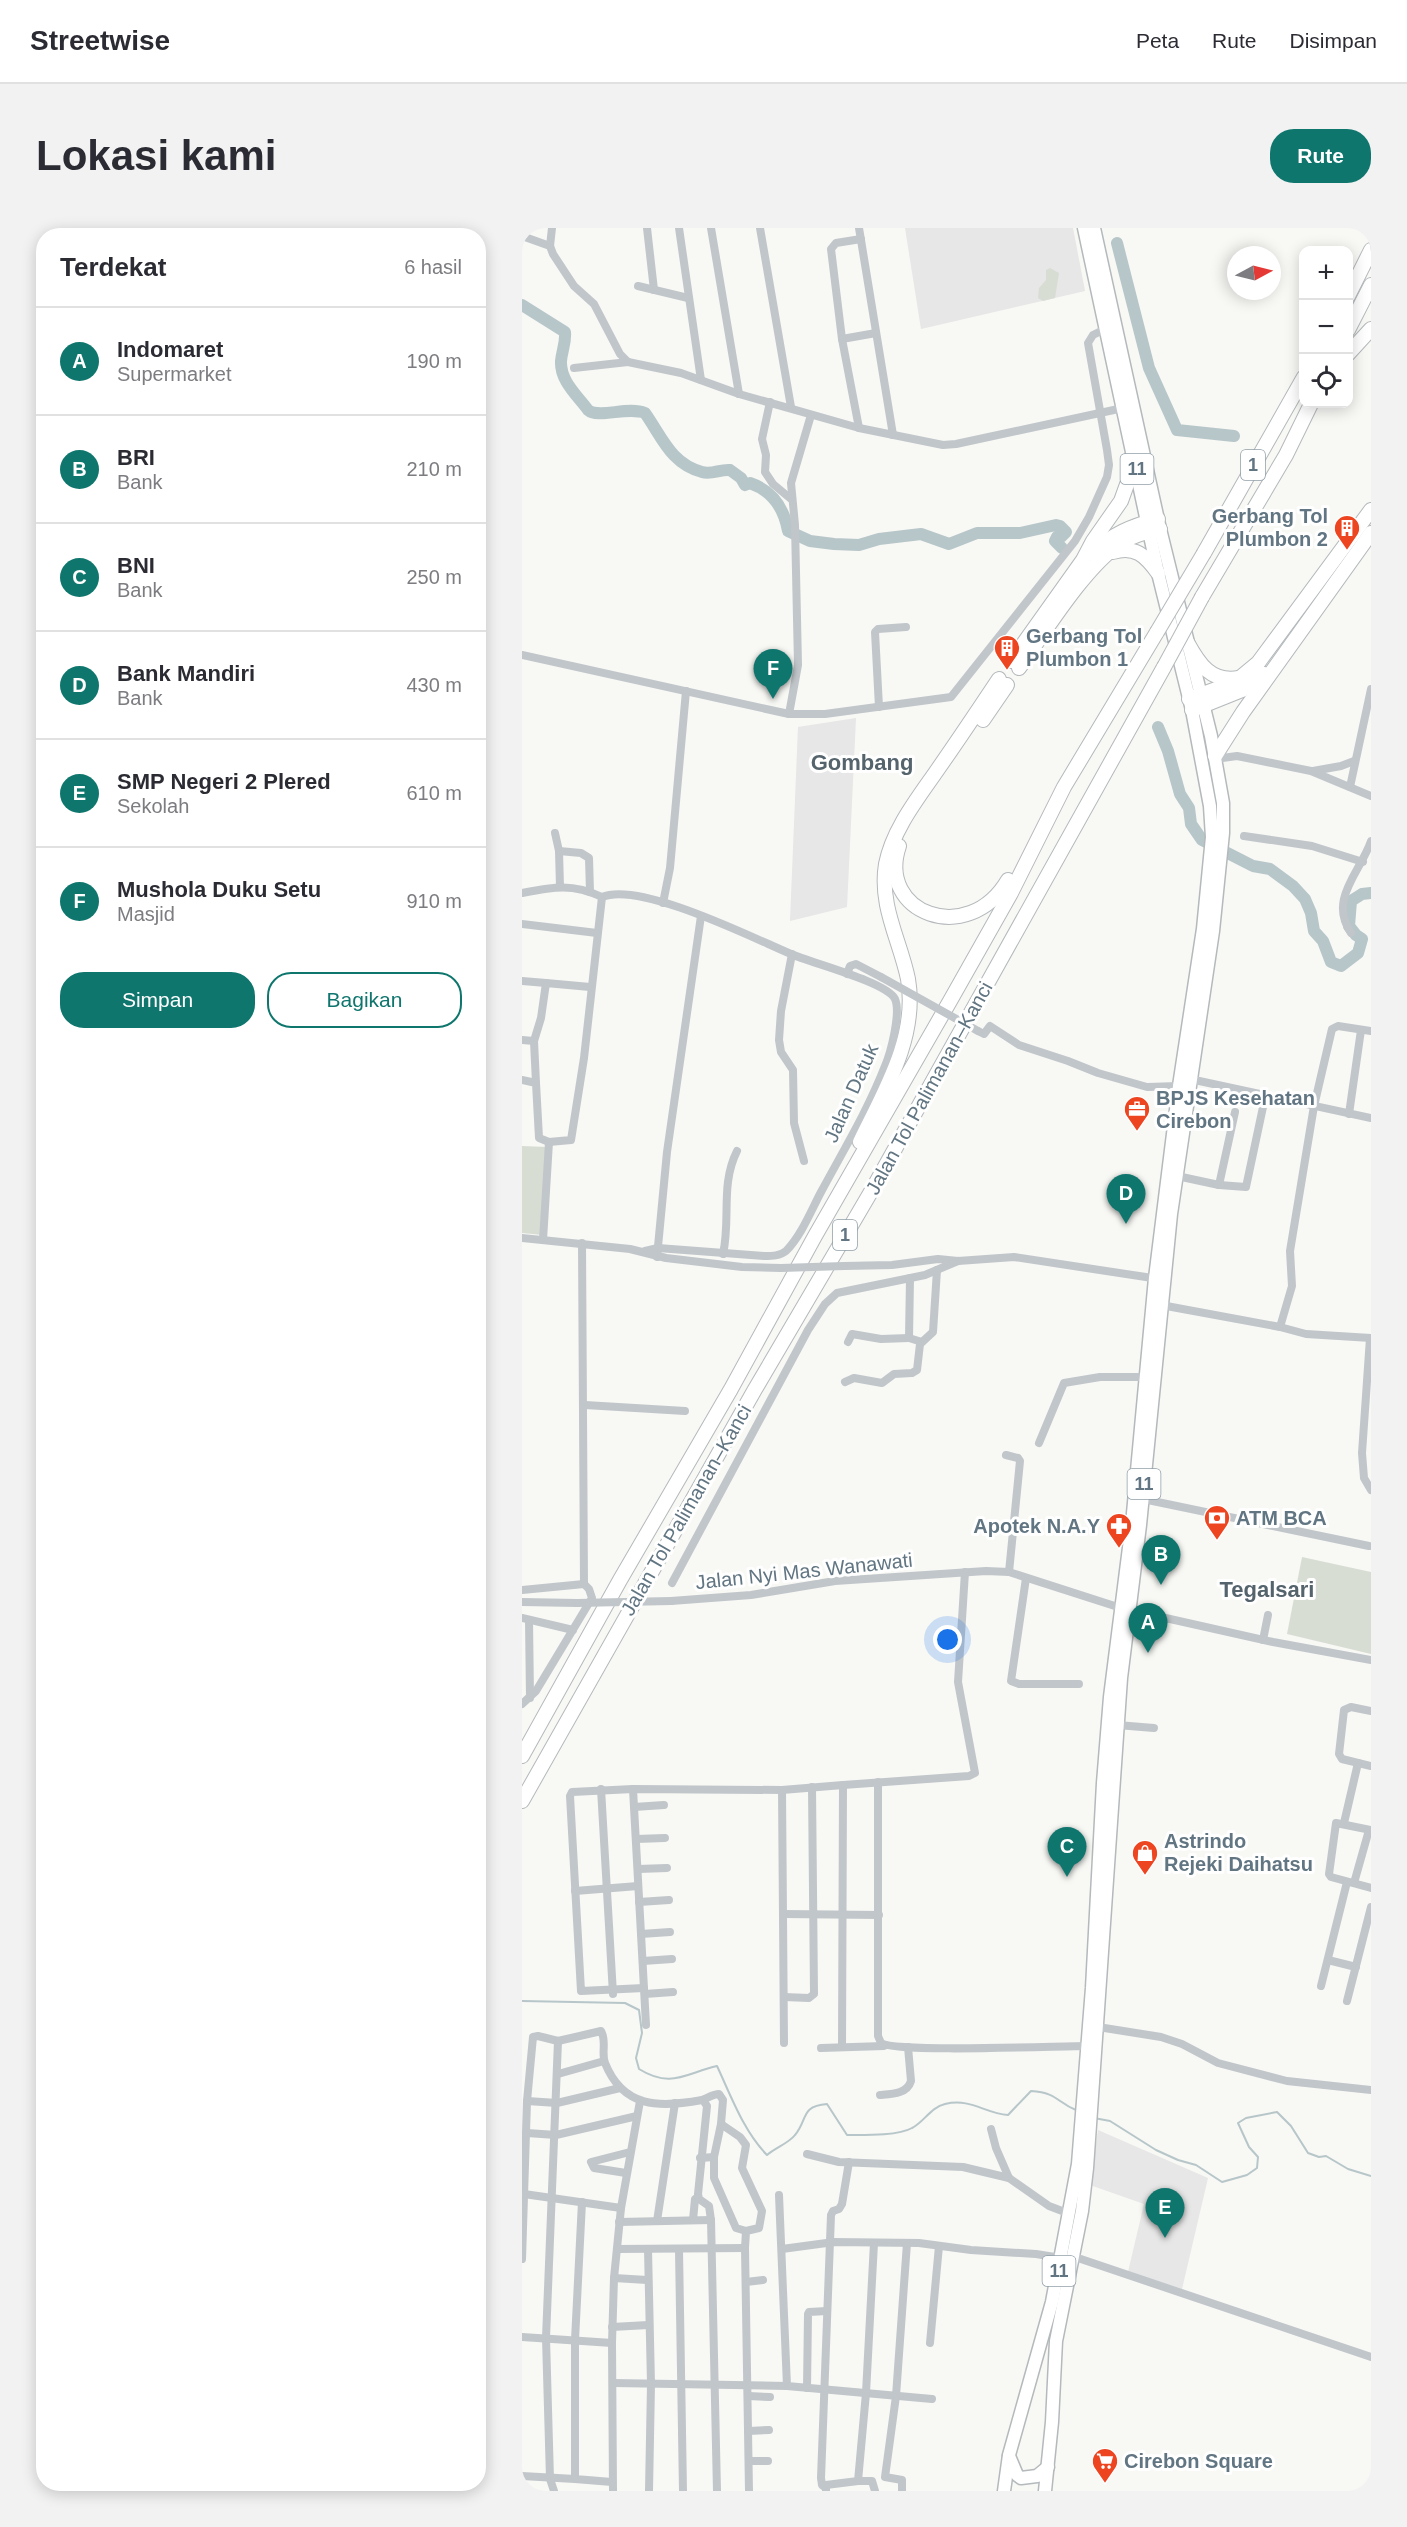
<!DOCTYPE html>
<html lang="id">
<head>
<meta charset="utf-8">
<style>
  :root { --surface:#fff; --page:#f2f2f3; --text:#2b2b33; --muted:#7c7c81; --line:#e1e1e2; --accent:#0f766e }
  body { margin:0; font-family:Helvetica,sans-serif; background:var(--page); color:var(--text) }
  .controls { position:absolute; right:18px; top:18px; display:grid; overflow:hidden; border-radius:12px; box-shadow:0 3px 15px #0003 }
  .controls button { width:54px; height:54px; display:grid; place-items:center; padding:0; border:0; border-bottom:2px solid var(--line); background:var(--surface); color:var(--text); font:30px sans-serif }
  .compass { position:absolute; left:705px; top:18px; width:54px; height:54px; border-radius:50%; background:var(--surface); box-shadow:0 3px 15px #0003; rotate:83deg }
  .you { position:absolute; left:426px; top:1412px; width:21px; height:21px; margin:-15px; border:4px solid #fff; border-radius:50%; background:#1a73e8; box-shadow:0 0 0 9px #1a73e833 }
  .badge { display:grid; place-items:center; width:39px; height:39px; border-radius:50%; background:var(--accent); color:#fff; font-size:20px; font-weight:700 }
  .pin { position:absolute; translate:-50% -50px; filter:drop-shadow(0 2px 3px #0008) }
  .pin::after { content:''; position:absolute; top:32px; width:21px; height:18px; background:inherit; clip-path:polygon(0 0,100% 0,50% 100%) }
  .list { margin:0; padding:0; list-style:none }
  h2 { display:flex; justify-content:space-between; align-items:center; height:78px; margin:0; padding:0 24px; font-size:26px }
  h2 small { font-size:20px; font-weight:400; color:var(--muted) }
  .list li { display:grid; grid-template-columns:39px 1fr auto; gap:18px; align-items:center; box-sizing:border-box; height:108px; padding:0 24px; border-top:2px solid var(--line) }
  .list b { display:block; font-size:22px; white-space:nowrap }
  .list p { margin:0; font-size:20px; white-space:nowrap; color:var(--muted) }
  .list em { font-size:20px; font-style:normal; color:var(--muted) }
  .actions { display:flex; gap:12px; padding:18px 24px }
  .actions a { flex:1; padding:14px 0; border:2px solid var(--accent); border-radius:24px; text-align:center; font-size:21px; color:var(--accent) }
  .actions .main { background:var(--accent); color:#fff }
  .icon { flex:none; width:33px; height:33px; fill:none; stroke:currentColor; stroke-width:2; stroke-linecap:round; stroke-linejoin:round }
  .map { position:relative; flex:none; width:849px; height:2263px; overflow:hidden; border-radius:24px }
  header { display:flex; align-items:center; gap:36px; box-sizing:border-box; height:84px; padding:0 30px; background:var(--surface); border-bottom:2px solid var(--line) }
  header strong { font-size:28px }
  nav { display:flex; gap:33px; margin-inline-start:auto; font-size:21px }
  .intro { display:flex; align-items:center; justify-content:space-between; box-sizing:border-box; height:144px; padding:0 36px }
  h1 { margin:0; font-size:42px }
  .button { padding:15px 27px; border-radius:24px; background:var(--accent); color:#fff; font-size:21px; font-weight:700 }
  main { display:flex; gap:36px; padding:0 36px }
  aside { flex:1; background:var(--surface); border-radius:24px; box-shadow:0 3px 15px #0003 }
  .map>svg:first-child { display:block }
</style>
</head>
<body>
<header>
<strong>Streetwise</strong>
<nav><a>Peta</a><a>Rute</a><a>Disimpan</a></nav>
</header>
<div class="intro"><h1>Lokasi kami</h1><a class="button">Rute</a></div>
<main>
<aside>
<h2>Terdekat<small>6 hasil</small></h2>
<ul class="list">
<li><span class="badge">A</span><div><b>Indomaret</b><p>Supermarket</p></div><em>190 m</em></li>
<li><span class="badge">B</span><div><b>BRI</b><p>Bank</p></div><em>210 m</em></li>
<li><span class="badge">C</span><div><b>BNI</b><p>Bank</p></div><em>250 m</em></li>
<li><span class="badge">D</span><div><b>Bank Mandiri</b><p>Bank</p></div><em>430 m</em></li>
<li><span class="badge">E</span><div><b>SMP Negeri 2 Plered</b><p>Sekolah</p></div><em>610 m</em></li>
<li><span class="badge">F</span><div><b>Mushola Duku Setu</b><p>Masjid</p></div><em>910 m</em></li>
</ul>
<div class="actions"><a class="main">Simpan</a><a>Bagikan</a></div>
</aside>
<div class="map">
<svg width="849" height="2263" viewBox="0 0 849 2263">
  <rect width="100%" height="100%" fill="#f8f8f5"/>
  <g fill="#e6e7e6">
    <polygon points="383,0 551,0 563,63 399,101"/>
    <polygon points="334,490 325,679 268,693 276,499"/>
    <polygon points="576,1902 686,1950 660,2061 606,2044 622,1976 568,1957"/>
  </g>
  <g fill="#d8ddd4">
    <polygon points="528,40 537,45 533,70 521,73 516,70 517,60 524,52 524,42"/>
    <polygon points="0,918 26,919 20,1007 0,1005"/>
    <polygon points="780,1329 849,1344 849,1426 765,1406"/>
  </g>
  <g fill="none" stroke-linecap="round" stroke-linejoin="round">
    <g stroke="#b7c6c9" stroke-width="2">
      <path d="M0 1773 103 1775 117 1782 120 1805 114 1830 117 1841C149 1861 164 1845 195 1838 209 1868 222 1904 245 1927 253 1920 267 1915 273 1907 286 1892 278 1878 305 1876L325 1907C342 1907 376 1908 390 1900 402 1894 409 1879 423 1876 449 1870 462 1885 486 1887L509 1863C537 1865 533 1874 556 1883"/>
      <polyline points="572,1890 588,1893 634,1922 656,1932 674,1937 700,1954 725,1947 735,1940 736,1929 727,1919 716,1895 724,1890 755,1884 769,1898 786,1925 797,1929 804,1928 826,1941 849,1948"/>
    </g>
    <g stroke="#b7c6c9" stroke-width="12">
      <polyline points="595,15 627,140 655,202 712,208"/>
      <path d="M0 77 43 104C44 115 40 122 39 133 38 153 55 167 66 182 76 191 106 178 123 185 140 209 149 236 180 244 190 247 198 241 208 242L219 250 223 257 228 255C251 263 262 280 266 303L288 313 312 316 337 317 357 311 399 306 427 316 455 305H498L534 297 538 298 544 304 539 309H535L533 313 540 320"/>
      <polyline points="636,499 646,523 658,566 667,580 669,596 680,612 731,638 748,641 771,658 783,671 789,685 792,703 801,713 809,734 819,738 836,725 840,711 834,707 827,698 829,673 840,666 849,665"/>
    </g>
    <g stroke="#b4b9bc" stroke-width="15">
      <g id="trunk">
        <polyline points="487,2228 495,2247 499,2250 515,2248 526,2239"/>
        <polyline points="482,2263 487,2227 530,2074 556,1936 570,1760 581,1555 588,1469 610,1296 633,1050 657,858 681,701 690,609 688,578 670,482 636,345 562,0"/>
        <polyline points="523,2263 530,2194 534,2113 560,1983 565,1940 599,1450 618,1297 649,986 691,703 701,605 701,575 689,508 638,301 572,0"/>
      </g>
    </g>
    <g stroke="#b4b9bc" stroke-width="16">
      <g id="motorway">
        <polyline points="826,68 849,22"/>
        <polyline points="826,102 849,57"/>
        <polyline points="826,126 849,101"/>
        <path d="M591 324C613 317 624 328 636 345"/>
        <path d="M570 325C590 306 610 298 636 291"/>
        <polyline points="682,325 782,149"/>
        <polyline points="680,369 764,227 789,176"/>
        <path d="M665 414C677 436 689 455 717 450"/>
        <polyline points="489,433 561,332 571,313 599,273 608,248 611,224"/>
        <path d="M497 440C523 404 563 338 599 315 611 307 625 304 638 301"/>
        <polyline points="667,471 713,454 736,435 849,282"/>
        <polyline points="670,482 720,462 742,446"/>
        <polyline points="461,492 485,457"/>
        <polyline points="693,528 721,484 849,305"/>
        <path d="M377 618C354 685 446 720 486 652"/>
        <path d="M338 914C362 864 396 809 386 751 378 712 357 678 364 636 371 601 396 570 416 541 437 511 457 481 477 451"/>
        <polyline points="0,1528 98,1352 209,1161 293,1008 428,773 489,665 542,559 635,404"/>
        <polyline points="0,1573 232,1163 350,962 642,439"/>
      </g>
    </g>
    <g stroke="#c1c6ca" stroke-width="8">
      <polyline points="30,0 28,18 31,26 52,58 72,76 98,126 106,134 159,145 217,166 337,200 421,217 434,216 601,180"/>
      <polyline points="125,0 132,62"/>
      <polyline points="157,0 179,152"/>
      <polyline points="189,0 217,166"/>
      <polyline points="238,0 269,179"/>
      <polyline points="337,0 371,207"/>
      <polyline points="0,8 28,18"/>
      <polyline points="116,58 166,70"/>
      <polyline points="320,111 354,105"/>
      <polyline points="52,140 106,134"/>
      <polyline points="248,174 240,211 244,227 243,244 251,256 269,271"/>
      <polyline points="337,200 320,111 309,21 314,15 339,11"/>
      <polyline points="0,427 267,486 303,486 429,469 553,313 567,289 585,249 587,237 585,222 566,115 571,107 583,101"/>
      <polyline points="357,479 353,404 356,401 384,399"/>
      <polyline points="267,486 276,437 273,297 269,255 289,187"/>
      <polyline points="693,531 715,528 789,543 849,568"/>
      <polyline points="791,543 819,538 832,533"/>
      <polyline points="828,559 849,461"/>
      <polyline points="33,605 37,623 38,659"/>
      <polyline points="722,608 790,618 841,634"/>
      <polyline points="37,623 59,625 67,630 68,664"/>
      <path d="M0 665C31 659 50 655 80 669"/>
      <path d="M80 669C118 653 231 710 269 726 289 735 365 754 373 771 379 785 369 824 363 838 346 882 321 923 299 964 289 983 279 1008 264 1023 258 1028 250 1028 242 1028L136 1020 123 1023"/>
      <polyline points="141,675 148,640 164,463"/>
      <polyline points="0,696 75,705"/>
      <path d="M829 705C806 671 838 645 849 613"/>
      <polyline points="270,726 259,783 257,812 259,824 271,842 272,895 282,933"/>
      <polyline points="325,746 328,738 334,736 359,749"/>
      <polyline points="0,753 24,755"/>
      <polyline points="456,803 462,806 468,798 497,817 546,833 576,845 625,859 657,858"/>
      <polyline points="0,812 12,813 19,790 24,755 68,759"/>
      <polyline points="12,813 14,855"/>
      <polyline points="668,851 849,890"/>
      <polyline points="0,852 14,855 17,910 27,914 49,912 62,830 80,669"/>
      <polyline points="827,886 839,802"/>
      <polyline points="655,948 697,957 724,959 741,879"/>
      <polyline points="697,957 713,884"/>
      <polyline points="0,1010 108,1021 144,1030 220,1039 259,1040"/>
      <polyline points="21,1012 27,914"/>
      <path d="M201 1026C209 991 198 957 215 923"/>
      <polyline points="135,1029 145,924 179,688"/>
      <polyline points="322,1038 370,1037 416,1031 436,1033 492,1029 637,1051"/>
      <polyline points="388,1050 387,1110 400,1114"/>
      <polyline points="639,1077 758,1099 784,1106 849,1110"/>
      <polyline points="758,1099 770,1058 768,1023 792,878 810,801 816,798 849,803"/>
      <polyline points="848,1110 840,1225 842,1250 849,1262"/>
      <polyline points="326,1114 330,1106 359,1111 387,1110"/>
      <polyline points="323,1154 332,1150 360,1155 372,1146 390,1145 395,1142 398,1116 411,1104 415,1042"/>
      <polyline points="63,1177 163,1183"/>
      <polyline points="517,1215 542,1155 578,1149 623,1149"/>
      <polyline points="484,1227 496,1230 498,1233 487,1344"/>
      <polyline points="621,1271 847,1318"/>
      <polyline points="504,1350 489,1453 497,1456 557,1456"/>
      <polyline points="150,1355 286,1102 303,1076 315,1065 403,1047 436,1033"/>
      <polyline points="0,1362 62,1356"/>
      <polyline points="149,1373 229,1367 313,1353 464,1343 487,1344 599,1380"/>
      <polyline points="0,1374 55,1375"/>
      <polyline points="608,1382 751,1414 849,1432"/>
      <polyline points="0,1390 51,1402"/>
      <polyline points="7,1392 8,1470"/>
      <polyline points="741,1412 746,1387"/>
      <polyline points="0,1476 14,1463 70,1370 67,1361 62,1356 60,1015"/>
      <polyline points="849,1483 829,1479 822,1482 817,1526 820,1531 849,1538"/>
      <polyline points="595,1497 632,1500"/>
      <path d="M356 1554V1808L359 1815C373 1825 535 1818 565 1818"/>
      <polyline points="79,1561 91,1766"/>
      <polyline points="111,1561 124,1797"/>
      <polyline points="112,1579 142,1577"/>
      <polyline points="822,1595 836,1535"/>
      <polyline points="849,1602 814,1595 807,1646 809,1649 849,1660"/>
      <polyline points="114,1611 143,1610"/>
      <polyline points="116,1641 145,1640"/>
      <polyline points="832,1655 847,1602"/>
      <polyline points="53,1663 116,1658"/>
      <polyline points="117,1674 147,1672"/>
      <polyline points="261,1686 357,1687"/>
      <polyline points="119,1706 148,1704"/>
      <polyline points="806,1732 834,1739"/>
      <polyline points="121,1733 150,1731"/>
      <polyline points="799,1758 825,1654"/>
      <polyline points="122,1760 59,1763 48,1568 50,1564 111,1561 260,1562"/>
      <polyline points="123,1766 151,1764"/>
      <polyline points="262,1769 287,1770 292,1766 290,1559"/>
      <polyline points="825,1773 849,1679"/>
      <polyline points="576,1799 639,1809 660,1816 696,1835 765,1853 849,1862"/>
      <polyline points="262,1815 260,1562 321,1557"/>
      <polyline points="320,1819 321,1557 447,1548 453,1545 436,1454 443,1344"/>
      <polyline points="299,1820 362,1818"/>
      <polyline points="36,1846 82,1833"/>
      <path d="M358 1867C370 1866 385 1866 389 1853L386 1819"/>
      <polyline points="181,1872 185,1878 176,1966 177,1971 187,1978 189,1992 195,2263"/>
      <polyline points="5,1873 35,1875 98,1860"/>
      <polyline points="469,1901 474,1920 487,1950 527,1978 548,1986"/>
      <polyline points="5,1905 34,1907 115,1888"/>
      <polyline points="285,1926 317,1934 441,1939 487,1950"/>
      <polyline points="192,1929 192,1950 214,2000 224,2003"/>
      <polyline points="178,1930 192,1929 199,1896 218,1909 224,1917 220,1940 240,1983 237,2000 224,2003 223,2020 227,2263"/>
      <polyline points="104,1945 72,1940 69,1934 108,1924"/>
      <polyline points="2,1966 99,1980"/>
      <polyline points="257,1967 265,2158"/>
      <polyline points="60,1974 53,2112 53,2251 90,2254"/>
      <polyline points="171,1992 173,1971 176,1969"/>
      <polyline points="135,1993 153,1875"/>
      <polyline points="97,1994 189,1992"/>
      <polyline points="95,2021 223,2020"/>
      <polyline points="126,2021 129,2156 127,2263"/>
      <polyline points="260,2021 312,2014 397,2015 449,2022 514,2026 539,2030"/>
      <polyline points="157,2022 161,2263"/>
      <polyline points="550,2028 849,2129"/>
      <path d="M0 2031 5 1873 11 1809 16 1808 36 1813 79 1803C85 1813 79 1825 83 1835 101 1880 137 1880 180 1872 186 1870 191 1866 197 1866L201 1872 199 1896"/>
      <polyline points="92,2050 125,2052"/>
      <polyline points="224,2054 241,2052"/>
      <polyline points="90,2099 126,2097"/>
      <polyline points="0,2109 90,2115"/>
      <polyline points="408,2115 417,2018"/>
      <polyline points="91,2155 265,2158 410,2171"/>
      <polyline points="285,2160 286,2086 287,2084 305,2083"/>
      <polyline points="226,2168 248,2169"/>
      <polyline points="226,2203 247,2202"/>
      <polyline points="227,2233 246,2233"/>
      <polyline points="0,2248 53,2251"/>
      <polyline points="336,2253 350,2253 353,2263"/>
      <polyline points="0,2259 1,2263"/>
      <polyline points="304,2260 300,2257 299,2250 309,1987 311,1983 317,1981 320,1976 327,1934"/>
      <polyline points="32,2263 28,2251 24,2110 36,1813"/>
      <polyline points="91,2263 90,2115 92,2050 99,1980 118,1873"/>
      <polyline points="304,2263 304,2257 336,2253 344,2165 352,2015"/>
      <polyline points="380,2263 380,2252 363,2249 374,2168 385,2015"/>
    </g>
    <use href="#trunk" stroke="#fff" stroke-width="12"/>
    <use href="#motorway" stroke="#fff" stroke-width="14"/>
    <g stroke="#b4b9bc" stroke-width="16" stroke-linecap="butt">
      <g id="motorway-bridge">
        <polyline points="635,404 682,325"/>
        <polyline points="642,439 680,369"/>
      </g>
    </g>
    <g stroke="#c1c6ca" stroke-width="8">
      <polyline points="359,749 456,803"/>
      <polyline points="259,1040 322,1038"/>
      <polyline points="55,1375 149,1373"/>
    </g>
    <use href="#motorway-bridge" stroke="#fff" stroke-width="14"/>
  </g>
  <defs>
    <g id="building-pin" transform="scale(1.35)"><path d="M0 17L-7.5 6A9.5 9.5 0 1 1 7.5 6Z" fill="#ed4520" stroke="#fff"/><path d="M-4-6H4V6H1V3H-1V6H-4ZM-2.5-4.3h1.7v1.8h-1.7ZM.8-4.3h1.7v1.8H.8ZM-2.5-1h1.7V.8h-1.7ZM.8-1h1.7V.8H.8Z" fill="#fff"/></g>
    <g id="office-pin" transform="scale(1.35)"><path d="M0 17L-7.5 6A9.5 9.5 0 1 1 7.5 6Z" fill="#ed4520" stroke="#fff"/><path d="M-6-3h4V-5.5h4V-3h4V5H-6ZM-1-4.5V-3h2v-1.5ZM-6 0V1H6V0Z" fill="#fff"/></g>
    <g id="bank-pin" transform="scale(1.35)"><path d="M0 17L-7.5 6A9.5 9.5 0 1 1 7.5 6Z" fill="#ed4520" stroke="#fff"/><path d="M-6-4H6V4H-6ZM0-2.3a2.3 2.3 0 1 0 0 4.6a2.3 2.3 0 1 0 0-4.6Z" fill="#fff"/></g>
    <g id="pharmacy-pin" transform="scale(1.35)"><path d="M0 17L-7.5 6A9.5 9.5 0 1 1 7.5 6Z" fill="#ed4520" stroke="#fff"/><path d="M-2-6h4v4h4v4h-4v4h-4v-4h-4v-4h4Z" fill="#fff"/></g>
    <g id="shop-pin" transform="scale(1.35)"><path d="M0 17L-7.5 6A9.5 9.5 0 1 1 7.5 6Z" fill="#ed4520" stroke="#fff"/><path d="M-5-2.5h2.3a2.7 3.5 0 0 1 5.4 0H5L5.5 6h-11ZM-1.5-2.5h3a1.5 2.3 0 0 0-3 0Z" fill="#fff"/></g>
    <g id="supermarket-pin" transform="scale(1.35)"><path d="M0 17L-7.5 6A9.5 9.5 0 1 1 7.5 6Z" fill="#ed4520" stroke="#fff"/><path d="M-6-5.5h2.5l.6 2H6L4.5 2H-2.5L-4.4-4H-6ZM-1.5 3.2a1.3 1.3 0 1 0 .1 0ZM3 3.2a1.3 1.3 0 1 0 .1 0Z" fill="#fff"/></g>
  </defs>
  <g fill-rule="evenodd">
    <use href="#building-pin" x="825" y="300"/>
    <use href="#building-pin" x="485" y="420"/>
    <use href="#office-pin" x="615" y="881"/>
    <use href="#bank-pin" x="695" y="1290"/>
    <use href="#pharmacy-pin" x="597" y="1298"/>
    <use href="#shop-pin" x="623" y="1625"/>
    <use href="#supermarket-pin" x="583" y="2233"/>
  </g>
  <g text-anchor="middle" stroke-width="6" stroke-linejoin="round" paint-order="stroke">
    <g fill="#fff" stroke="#909ea8" stroke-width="1.5">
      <rect x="719" y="222" width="24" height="30" rx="4.5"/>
      <rect x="598.5" y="226" width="33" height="30" rx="4.5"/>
      <rect x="311" y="992" width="24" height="30" rx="4.5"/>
      <rect x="605.5" y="1241" width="33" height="30" rx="4.5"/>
      <rect x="520.5" y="2028" width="33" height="30" rx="4.5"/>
    </g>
    <g font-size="18" font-weight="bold" fill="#617582">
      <text x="731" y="243">1</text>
      <text x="615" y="247">11</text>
      <text x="323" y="1013">1</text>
      <text x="622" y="1262">11</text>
      <text x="537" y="2049">11</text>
    </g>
    <g font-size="20" font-weight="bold" fill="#617582" stroke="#fff" text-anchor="start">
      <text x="806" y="295" text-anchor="end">Gerbang Tol<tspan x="806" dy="23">Plumbon 2</tspan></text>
      <text x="504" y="415">Gerbang Tol<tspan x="504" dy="23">Plumbon 1</tspan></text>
      <text x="634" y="877">BPJS Kesehatan<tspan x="634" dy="23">Cirebon</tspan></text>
      <text x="714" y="1297">ATM BCA</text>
      <text x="578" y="1305" text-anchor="end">Apotek N.A.Y</text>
      <text x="642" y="1620">Astrindo<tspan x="642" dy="23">Rejeki Daihatsu</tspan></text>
      <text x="602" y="2240">Cirebon Square</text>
    </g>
    <g font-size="20" fill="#617582" stroke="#fff">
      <text transform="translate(407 860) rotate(-61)" y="7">Jalan Tol Palimanan–Kanci</text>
      <text transform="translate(329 865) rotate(-66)" y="7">Jalan Datuk</text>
      <text transform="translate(164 1282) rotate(-60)" y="7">Jalan Tol Palimanan–Kanci</text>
      <text transform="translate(282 1343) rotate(-6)" y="7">Jalan Nyi Mas Wanawati</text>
    </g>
    <g font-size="22" font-weight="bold" fill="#54636c" stroke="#fff">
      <text x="340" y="542">Gombang</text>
      <text x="745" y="1369">Tegalsari</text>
    </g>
  </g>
</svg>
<div class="controls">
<button>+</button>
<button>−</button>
<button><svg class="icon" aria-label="locate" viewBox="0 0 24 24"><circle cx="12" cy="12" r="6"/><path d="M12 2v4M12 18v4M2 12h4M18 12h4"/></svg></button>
</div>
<svg class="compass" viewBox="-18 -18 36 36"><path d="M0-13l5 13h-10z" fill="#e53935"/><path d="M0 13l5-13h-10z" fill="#7c7c81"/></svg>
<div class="you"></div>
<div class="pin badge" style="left:626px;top:1425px">A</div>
<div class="pin badge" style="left:639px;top:1357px">B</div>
<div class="pin badge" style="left:545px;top:1649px">C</div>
<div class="pin badge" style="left:604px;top:996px">D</div>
<div class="pin badge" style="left:643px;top:2010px">E</div>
<div class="pin badge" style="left:251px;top:471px">F</div>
</div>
</main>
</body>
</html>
